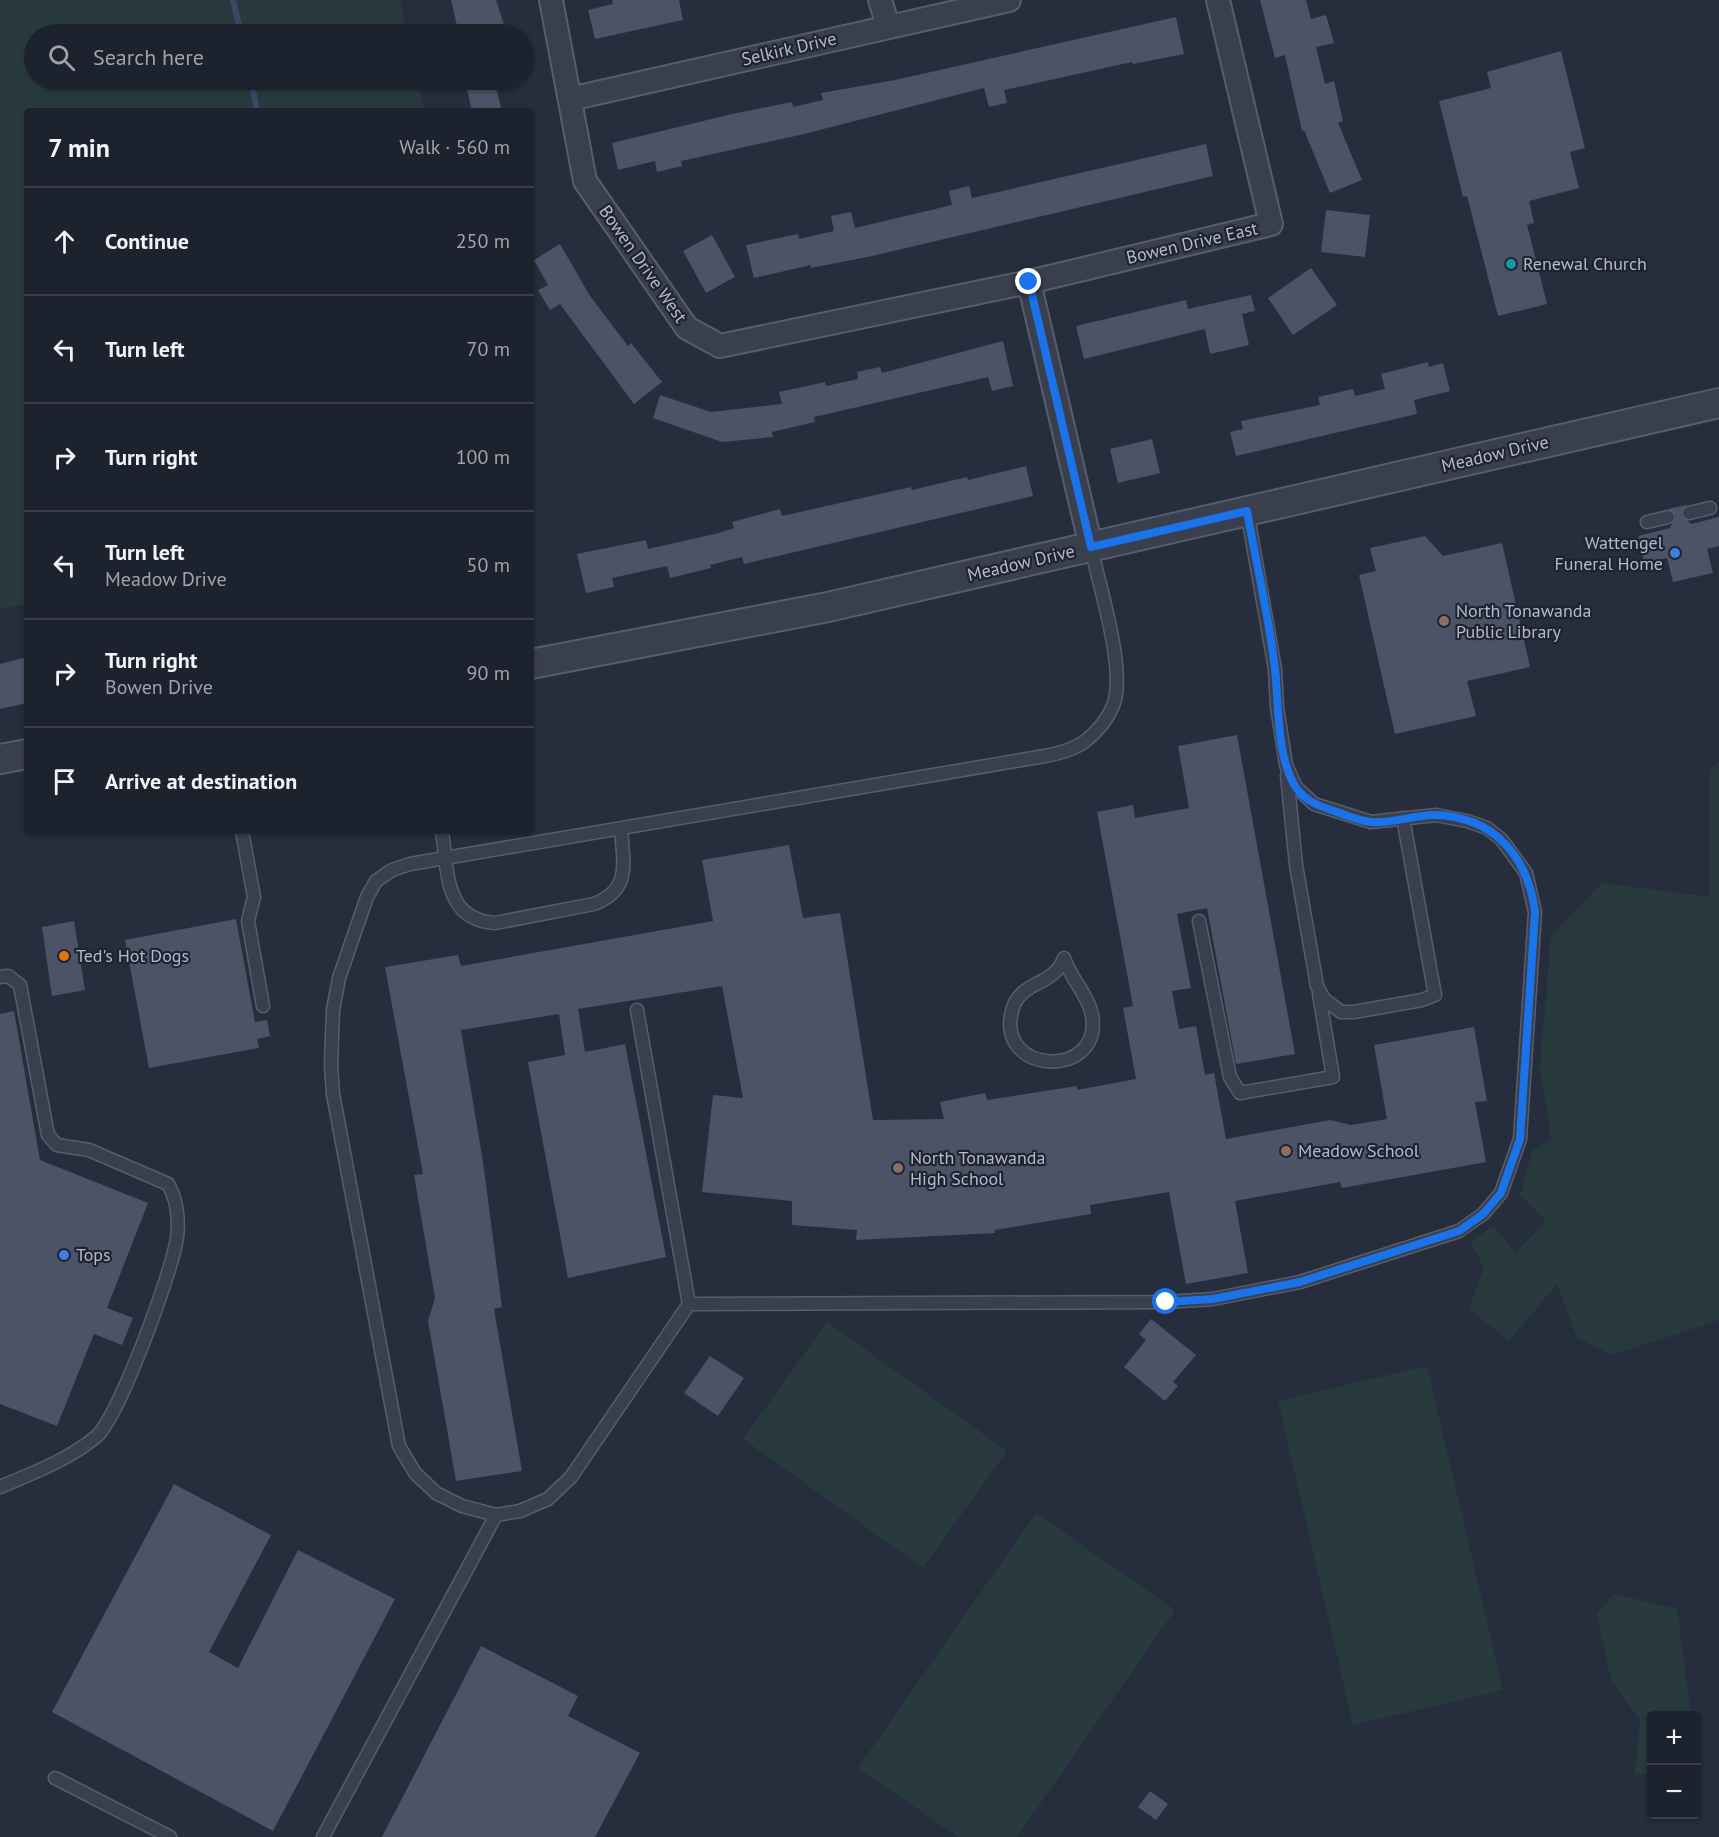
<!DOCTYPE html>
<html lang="en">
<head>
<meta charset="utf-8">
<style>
  :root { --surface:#1c222e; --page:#252a36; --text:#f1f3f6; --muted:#a0a4aa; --line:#3a3f4a }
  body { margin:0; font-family:"PT Sans",sans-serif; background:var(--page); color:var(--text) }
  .controls { position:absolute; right:18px; bottom:18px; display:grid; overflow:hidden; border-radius:6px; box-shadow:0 2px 4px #0004 }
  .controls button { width:54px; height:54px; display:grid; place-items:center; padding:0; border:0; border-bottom:2px solid var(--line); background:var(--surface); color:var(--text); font:30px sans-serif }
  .stop { position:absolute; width:18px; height:18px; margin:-14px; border:4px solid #1a73e8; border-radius:50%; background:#fff }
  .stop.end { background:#1a73e8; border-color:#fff; box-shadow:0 2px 6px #0008 }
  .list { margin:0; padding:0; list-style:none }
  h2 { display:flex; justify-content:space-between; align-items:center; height:78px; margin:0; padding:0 24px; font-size:26px }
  h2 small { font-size:20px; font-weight:400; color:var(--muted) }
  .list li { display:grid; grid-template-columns:39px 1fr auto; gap:18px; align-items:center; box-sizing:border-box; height:108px; padding:0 24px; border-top:2px solid var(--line) }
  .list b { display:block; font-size:22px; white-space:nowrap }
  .list p { margin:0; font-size:20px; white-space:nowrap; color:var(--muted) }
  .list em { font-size:20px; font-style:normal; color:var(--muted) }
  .icon { flex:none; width:33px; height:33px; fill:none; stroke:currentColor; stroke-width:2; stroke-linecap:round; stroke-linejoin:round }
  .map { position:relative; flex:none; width:1719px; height:1837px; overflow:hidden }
  .search { position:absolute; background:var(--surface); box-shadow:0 2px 4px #0004; left:24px; top:24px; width:510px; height:66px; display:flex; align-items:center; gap:15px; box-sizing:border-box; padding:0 21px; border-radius:33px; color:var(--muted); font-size:22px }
  .panel { position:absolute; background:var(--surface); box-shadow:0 2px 4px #0004; left:24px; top:108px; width:510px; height:726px; border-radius:6px }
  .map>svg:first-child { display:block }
</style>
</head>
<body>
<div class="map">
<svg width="1719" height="1837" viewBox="0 0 1719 1837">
  <rect width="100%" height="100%" fill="#262d3d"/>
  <g fill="#293a3f">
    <polygon points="0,0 400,0 407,34 34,34 34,80 417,80 425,111 27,111 27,604 0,609"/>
    <polygon points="1719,762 1719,1320 1612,1355 1577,1338 1557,1284 1509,1341 1469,1309 1484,1268 1470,1241 1494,1226 1515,1253 1546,1221 1520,1195 1532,1151 1551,1139 1540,1067 1551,936 1602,883 1710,897 1710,769"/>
    <polygon points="827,1322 1007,1451 923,1568 743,1439"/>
    <polygon points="1427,1366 1503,1690 1353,1725 1278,1401"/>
    <polygon points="1036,1513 1175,1610 1017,1837 958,1837 858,1768"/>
    <polygon points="1614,1594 1677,1609 1691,1715 1652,1716 1651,1772 1635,1775 1640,1720 1611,1680 1597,1614"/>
  </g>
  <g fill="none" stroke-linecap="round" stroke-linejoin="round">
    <g stroke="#3d4864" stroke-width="6">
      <polyline points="233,0 241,34"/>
      <polyline points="251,80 257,111"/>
    </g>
  </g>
  <g fill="#4d5366">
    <polygon points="451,0 496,0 507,34 459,34"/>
    <polygon points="612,0 679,0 683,20 595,39 588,10 613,4"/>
    <polygon points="1260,0 1306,0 1311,19 1326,15 1334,43 1316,47 1325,84 1334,81 1343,121 1338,123 1362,180 1330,193 1304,130 1302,131 1285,55 1275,58"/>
    <polygon points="1176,17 1184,54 1133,64 1132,62 1004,90 1007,103 989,107 984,88 800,135 681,161 682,166 657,172 655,161 618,170 612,143 732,114 792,102 793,107 823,100 821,93 895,80"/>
    <polygon points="1561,51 1585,148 1570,152 1579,188 1529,201 1534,223 1527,225 1547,304 1498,316 1467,196 1463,197 1439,101 1491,88 1487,72"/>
    <polygon points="465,80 494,80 502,111 472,111"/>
    <polygon points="1206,144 1213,176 872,256 811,268 811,265 754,278 746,245 798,234 799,239 834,231 831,216 851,212 855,228 952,205 949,191 969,186 972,198"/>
    <polygon points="1326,210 1370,215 1365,257 1321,252"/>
    <polygon points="712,235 735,277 706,293 683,251"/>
    <polygon points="560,244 590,296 628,346 631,343 662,382 634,404 560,304 550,310 538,290 548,285 534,260"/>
    <polygon points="1311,268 1337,305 1293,335 1268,298"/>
    <polygon points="1251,295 1255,311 1242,314 1249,345 1210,354 1205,329 1084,359 1076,326 1186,300 1188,309"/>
    <polygon points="1003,341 1013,386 992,391 988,377 814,417 815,422 772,432 773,437 722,442 653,418 660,395 711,412 782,404 779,392 825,382 826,386 858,379 857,372 880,367 882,373"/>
    <polygon points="1428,362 1429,367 1443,363 1450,391 1414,400 1417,414 1236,456 1230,432 1243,429 1241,421 1320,405 1318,397 1353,389 1355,396 1385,389 1381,374"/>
    <polygon points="1152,439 1160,473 1118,483 1110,449"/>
    <polygon points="1026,466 1033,496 744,564 742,557 710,565 711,568 670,578 667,566 612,578 614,587 586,593 577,554 646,540 648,549 719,533 734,528 732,522 780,509 782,516 911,487 912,490 967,477 968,480"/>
    <polygon points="1687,505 1681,514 1691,524 1719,517 1719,546 1707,549 1713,573 1673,582 1667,558 1644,563 1638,536 1670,528 1676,516 1668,509"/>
    <polygon points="1425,536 1443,556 1502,543 1530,667 1467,681 1476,716 1395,734 1359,575 1376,571 1370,548"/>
    <polygon points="27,657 27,703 0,709 0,664"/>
    <polygon points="1237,735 1295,1054 1236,1064 1207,908 1177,914 1191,988 1172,991 1179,1029 1196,1026 1205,1075 1214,1073 1226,1139 1330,1120 1351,1125 1387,1119 1374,1045 1474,1027 1487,1101 1475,1102 1486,1162 1342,1188 1340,1182 1235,1201 1248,1273 1186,1284 1169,1192 1090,1205 1091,1214 995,1230 995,1233 856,1240 857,1230 792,1225 792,1201 702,1192 713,1095 743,1098 722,986 578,1009 585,1052 625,1044 666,1257 568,1278 528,1062 565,1055 559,1014 461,1030 483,1162 502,1307 494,1309 522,1471 456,1481 428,1321 435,1298 414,1175 423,1174 385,967 458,955 461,966 713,921 702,860 789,845 803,918 840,913 873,1120 944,1119 940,1102 985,1093 987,1100 1077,1086 1077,1090 1136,1079 1123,1008 1133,1006 1097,812 1133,805 1135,818 1189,808 1178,746"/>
    <polygon points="236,919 255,1022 267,1020 270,1036 257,1039 259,1048 149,1068 125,940"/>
    <polygon points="74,921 85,990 52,996 42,927"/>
    <polygon points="14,1011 40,1160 148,1203 107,1308 133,1318 122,1345 94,1334 57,1426 0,1404 0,1014"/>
    <polygon points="1151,1319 1196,1355 1173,1382 1178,1386 1165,1401 1124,1367 1146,1340 1139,1334"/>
    <polygon points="710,1356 744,1378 718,1416 684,1393"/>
    <polygon points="174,1484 271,1535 209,1652 238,1668 298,1550 395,1599 273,1831 52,1712"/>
    <polygon points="481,1646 578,1696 568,1716 640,1753 595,1837 382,1837"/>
    <polygon points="1150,1791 1168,1804 1156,1820 1138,1807"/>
  </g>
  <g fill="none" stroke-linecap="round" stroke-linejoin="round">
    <g stroke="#585d6b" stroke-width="15">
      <g id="service">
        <polyline points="1689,513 1710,508"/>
        <polyline points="1647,522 1668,517"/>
        <path d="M1091 547C1099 586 1127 671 1113 706 1107 720 1096 733 1084 742 1068 753 1046 756 1027 759L410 864 392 870 376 881 367 897 339 978 333 1010 331 1065 333 1094 399 1446 415 1473 436 1493 462 1506 496 1515 520 1511 548 1499 571 1477 689 1304 1166 1302 1213 1299 1300 1282 1459 1231 1483 1214 1501 1193 1520 1139 1535 912 1526 873 1502 840 1487 828 1467 821 1436 815 1371 822 1314 804 1296 787 1286 765 1277 707 1275 669 1247 511"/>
        <polyline points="1287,775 1296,865 1317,986 1324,999 1341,1012 1354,1012 1422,1000 1435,995 1403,818"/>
        <polyline points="242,831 254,897 248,921 263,1006"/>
        <path d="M442 831C448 871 444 920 495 923L594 904C632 889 623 863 621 829"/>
        <polyline points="1199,921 1230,1077 1240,1093 1333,1077 1319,994"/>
        <path d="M1064 958C1070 978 1089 996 1092 1015 1103 1080 995 1075 1012 1011 1020 979 1053 988 1064 958Z"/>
        <path d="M0 977 8 976 20 985 48 1135 57 1145 89 1150 168 1184C177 1199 179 1220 177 1238 172 1272 120 1414 97 1436 70 1459 33 1473 0 1487"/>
        <polyline points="637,1010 689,1304"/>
        <polyline points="55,1778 170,1837"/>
        <polyline points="323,1837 496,1515"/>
      </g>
    </g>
    <g stroke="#585d6b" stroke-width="26">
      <g id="minor">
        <polyline points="551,0 585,181 687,328 720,346 1029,282 1271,224 1218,0"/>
        <polyline points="880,0 888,26"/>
        <polyline points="570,99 1009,0"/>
        <polyline points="1029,282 1091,547"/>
      </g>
    </g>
    <g stroke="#585d6b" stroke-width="32">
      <g id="tertiary">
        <polyline points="531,664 828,607 1719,403"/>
        <polyline points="0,759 27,754"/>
      </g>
    </g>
    <use href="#service" stroke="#3a3f4d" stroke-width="12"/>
    <use href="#minor" stroke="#3a3f4d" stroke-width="22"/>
    <use href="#tertiary" stroke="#3a3f4d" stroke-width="28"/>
  </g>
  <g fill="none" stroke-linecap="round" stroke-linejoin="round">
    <path stroke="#1a73e8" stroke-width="8" d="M1029 282 1091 547 1247 511C1256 563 1269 616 1275 669 1279 704 1276 759 1297 789 1306 801 1317 805 1331 810 1344 814 1358 821 1371 822 1391 824 1414 815 1434 815 1494 816 1528 857 1535 912L1520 1139 1501 1193 1483 1214 1459 1231 1300 1282 1213 1299 1166 1302"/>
  </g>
  <circle fill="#0f9aa8" stroke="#1f2432" stroke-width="2" cx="1511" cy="264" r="6"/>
  <g fill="#3f7fe0" stroke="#1f2432" stroke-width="2">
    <circle cx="1675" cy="553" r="6"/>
    <circle cx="64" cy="1255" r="6"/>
  </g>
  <g fill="#8d6e63" stroke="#1f2432" stroke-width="2">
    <circle cx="1444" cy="621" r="6"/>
    <circle cx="1286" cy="1151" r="6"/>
    <circle cx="898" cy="1168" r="6"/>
  </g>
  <circle fill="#e8710a" stroke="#1f2432" stroke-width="2" cx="64" cy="956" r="6"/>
  <g text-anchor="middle" stroke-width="4.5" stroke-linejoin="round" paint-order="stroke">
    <g font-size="18" fill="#b6bac8" stroke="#1f2432">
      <text transform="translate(789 49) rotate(-13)" y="6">Selkirk Drive</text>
      <text transform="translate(1192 243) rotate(-13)" y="6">Bowen Drive East</text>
      <text transform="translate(643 264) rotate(55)" y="6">Bowen Drive West</text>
      <text transform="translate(1495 454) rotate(-13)" y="6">Meadow Drive</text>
      <text transform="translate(1021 563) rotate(-13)" y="6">Meadow Drive</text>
    </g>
    <g font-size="18" fill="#b6bac8" stroke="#1f2432" text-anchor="start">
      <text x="1523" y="270">Renewal Church</text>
      <text x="1663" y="549" text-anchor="end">Wattengel<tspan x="1663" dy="21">Funeral Home</tspan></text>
      <text x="1456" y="617">North Tonawanda<tspan x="1456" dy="21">Public Library</tspan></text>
      <text x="76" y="962">Ted's Hot Dogs</text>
      <text x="1298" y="1157">Meadow School</text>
      <text x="910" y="1164">North Tonawanda<tspan x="910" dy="21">High School</tspan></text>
      <text x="76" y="1261">Tops</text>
    </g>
  </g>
</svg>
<div class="controls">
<button>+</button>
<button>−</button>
</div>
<div class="stop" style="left:1166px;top:1302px"></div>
<div class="stop end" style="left:1029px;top:282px"></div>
<div class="search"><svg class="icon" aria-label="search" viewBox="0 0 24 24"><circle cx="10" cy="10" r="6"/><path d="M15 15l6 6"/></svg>Search here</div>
<section class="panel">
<h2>7 min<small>Walk · 560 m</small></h2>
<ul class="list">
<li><svg class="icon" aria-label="ahead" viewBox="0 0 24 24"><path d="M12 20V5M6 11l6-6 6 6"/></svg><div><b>Continue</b></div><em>250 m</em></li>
<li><svg class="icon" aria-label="left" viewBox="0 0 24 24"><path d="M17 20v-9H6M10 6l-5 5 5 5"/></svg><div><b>Turn left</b></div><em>70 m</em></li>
<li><svg class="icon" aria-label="right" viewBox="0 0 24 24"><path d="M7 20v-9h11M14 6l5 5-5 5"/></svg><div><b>Turn right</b></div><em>100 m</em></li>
<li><svg class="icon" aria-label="left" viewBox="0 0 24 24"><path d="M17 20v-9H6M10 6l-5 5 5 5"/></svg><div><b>Turn left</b><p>Meadow Drive</p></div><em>50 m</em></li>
<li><svg class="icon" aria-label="right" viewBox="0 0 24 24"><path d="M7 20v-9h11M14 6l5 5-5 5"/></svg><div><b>Turn right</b><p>Bowen Drive</p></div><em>90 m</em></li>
<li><svg class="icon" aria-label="arrive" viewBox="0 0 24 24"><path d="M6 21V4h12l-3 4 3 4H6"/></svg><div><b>Arrive at destination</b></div></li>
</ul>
</section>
</div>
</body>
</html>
